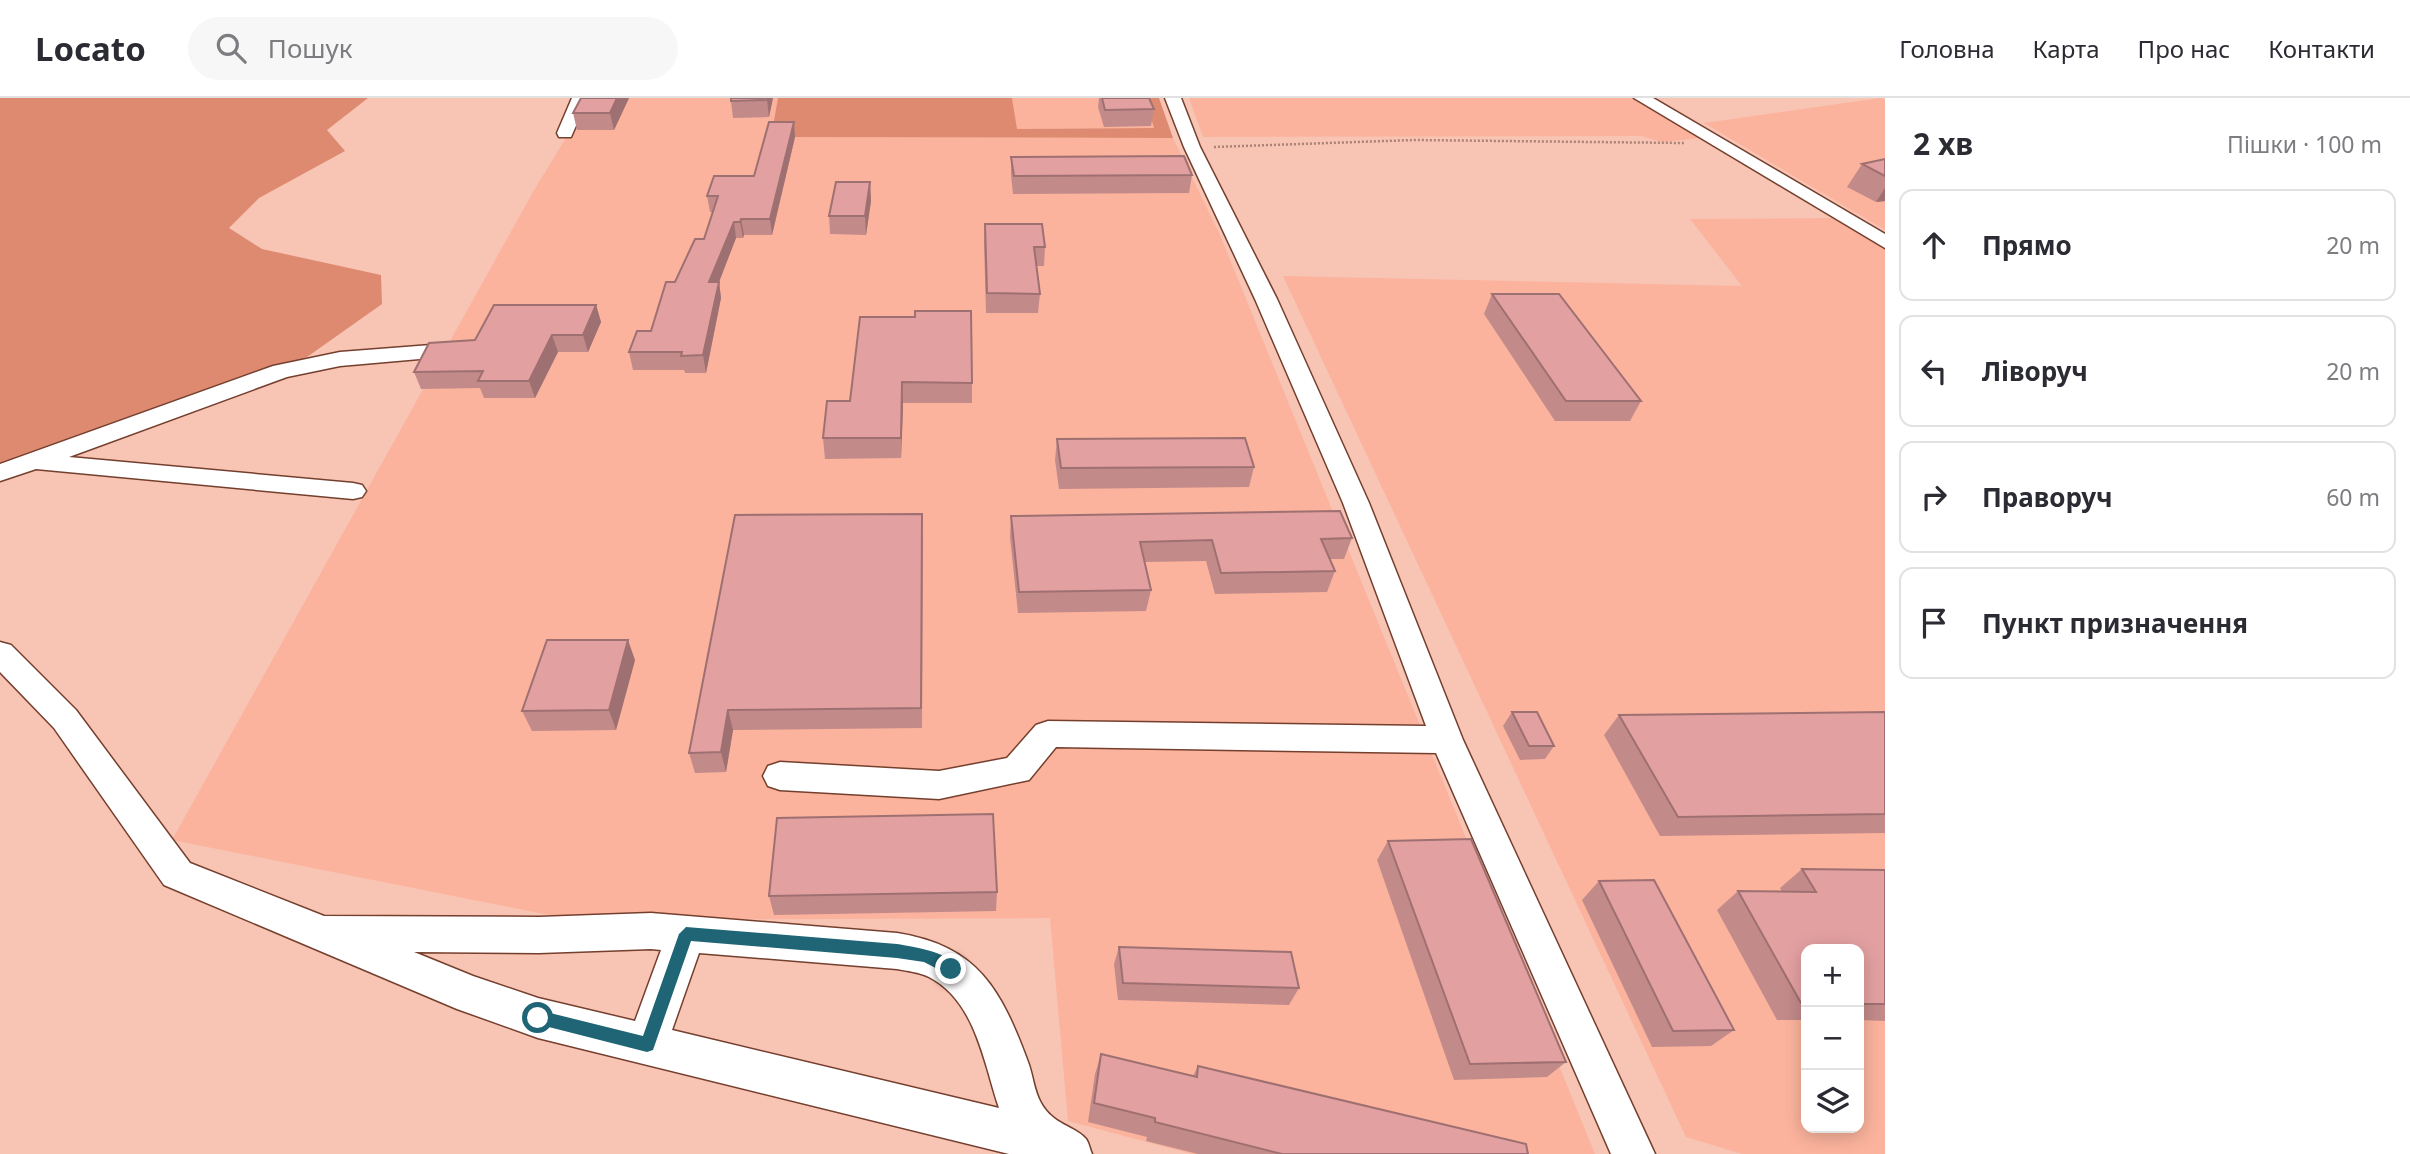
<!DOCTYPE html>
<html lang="uk">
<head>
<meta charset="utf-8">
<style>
  :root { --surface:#fff; --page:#f7f7f7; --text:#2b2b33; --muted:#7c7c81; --line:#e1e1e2 }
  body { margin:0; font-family:"Noto Sans",sans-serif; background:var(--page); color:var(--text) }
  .controls { position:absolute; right:21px; bottom:21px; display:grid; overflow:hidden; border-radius:14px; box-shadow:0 4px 18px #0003 }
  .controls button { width:63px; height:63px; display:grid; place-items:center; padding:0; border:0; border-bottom:2px solid var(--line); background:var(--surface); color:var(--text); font:35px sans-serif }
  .stop { position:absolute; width:21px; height:21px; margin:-16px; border:5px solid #1f6576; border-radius:50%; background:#fff }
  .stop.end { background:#1f6576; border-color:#fff; box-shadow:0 2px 7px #0008 }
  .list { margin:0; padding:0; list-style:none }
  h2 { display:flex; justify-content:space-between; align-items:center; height:91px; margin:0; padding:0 28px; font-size:30px }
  h2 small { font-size:23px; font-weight:400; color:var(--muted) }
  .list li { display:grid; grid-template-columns:46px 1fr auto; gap:21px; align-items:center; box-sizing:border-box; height:112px; margin:0 14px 14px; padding:0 14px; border:2px solid var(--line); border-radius:14px }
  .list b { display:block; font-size:26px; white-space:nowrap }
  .list em { font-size:23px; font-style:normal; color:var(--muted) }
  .icon { flex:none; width:38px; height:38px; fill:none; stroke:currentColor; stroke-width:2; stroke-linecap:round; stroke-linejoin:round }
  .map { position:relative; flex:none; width:1885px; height:1056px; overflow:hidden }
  header { display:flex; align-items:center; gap:42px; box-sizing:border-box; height:98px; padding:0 35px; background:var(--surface); border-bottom:2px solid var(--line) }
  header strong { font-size:33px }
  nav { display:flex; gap:38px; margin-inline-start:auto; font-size:24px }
  .search { width:490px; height:63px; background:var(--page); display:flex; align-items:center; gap:18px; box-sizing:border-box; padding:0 24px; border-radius:38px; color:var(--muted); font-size:26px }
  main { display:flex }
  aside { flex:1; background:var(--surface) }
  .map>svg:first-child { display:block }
</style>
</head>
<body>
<header>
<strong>Locato</strong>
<div class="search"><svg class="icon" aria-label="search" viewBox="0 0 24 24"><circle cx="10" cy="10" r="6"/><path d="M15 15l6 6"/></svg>Пошук</div>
<nav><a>Головна</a><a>Карта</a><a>Про нас</a><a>Контакти</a></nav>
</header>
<main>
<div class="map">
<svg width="1885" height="1056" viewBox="0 0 1885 1056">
  <rect width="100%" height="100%" fill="#f8c4b4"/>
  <g fill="#fbb39d" fill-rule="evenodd">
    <polygon points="590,0 778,0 771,39 1173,40 1220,137 1595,1056 1192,1056 1068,1023 1050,820 574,822 172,742 533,94"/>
    <polygon points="1012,0 1145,0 1154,30 1016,31"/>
    <polygon points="1189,0 1632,0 1701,40 1662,44 1641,38 1203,39"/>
    <polygon points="1880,0 1885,1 1885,132 1704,25"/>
    <path d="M1834 120 1885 149V1056H1742L1686 1039 1283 178 1742 188 1690 121ZM1806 851H1859V1030H1806Z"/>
  </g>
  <g fill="#de8a71">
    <polygon points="0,0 368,0 327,32 345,53 259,100 229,130 262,151 381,177 382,206 307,259 0,367"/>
    <polygon points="778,0 1012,0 1017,31 1154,30 1145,0 1159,0 1173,40 771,39"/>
  </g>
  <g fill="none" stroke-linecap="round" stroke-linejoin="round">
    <g stroke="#753f2e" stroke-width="3">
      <g id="minor">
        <polygon points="572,0 588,0 571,39 559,39 557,35"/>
        <polygon points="1165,0 1181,0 1200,49 1277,201 1369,405 1463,642 1655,1056 1611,1056 1436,655 1056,649 1029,682 939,701 780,692 768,688 763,678 768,668 780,664 939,673 1007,660 1036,627 1048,623 1426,628 1343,405 1255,201 1184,49"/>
        <polygon points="1634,0 1653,0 1885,136 1885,150"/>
        <polygon points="457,245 465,247 468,252 465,257 340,268 287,279 69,359 353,385 362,387 366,393 362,399 353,401 36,371 0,383 0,366 273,268 340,254"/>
        <path d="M0 544 11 547 76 612 190 765 324 818 539 819 651 815 897 835C979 848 1001 892 1028 964 1033 977 1034 993 1041 1005 1053 1027 1075 1028 1086 1041 1089 1045 1090 1052 1092 1056H1009L538 940 457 911 164 787 54 630 0 574ZM651 851 661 852 635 923 538 900 473 878 414 854 539 855ZM699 855 897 871C907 873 919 874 929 879 976 903 984 966 999 1010L672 932Z"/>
      </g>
    </g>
    <polyline stroke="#ab8276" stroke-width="2.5" stroke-dasharray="2 2" stroke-linecap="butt" points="1214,49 1414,42 1684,45"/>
    <use href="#minor" fill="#fff" fill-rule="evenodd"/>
  </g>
  <g fill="#c38a8a">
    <polygon points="581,0 629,0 614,32 577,32 573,15"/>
    <polygon points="773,0 769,19 733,20 731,3"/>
    <polygon points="1099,0 1149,0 1154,11 1151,28 1104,29 1098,9"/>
    <polygon points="795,39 772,137 744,137 743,140 736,140 719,184 721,200 706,275 685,275 684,272 633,272 629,254 651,233 675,184 704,141 713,114 710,114 707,98 754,78"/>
    <polygon points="1011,59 1192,77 1189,95 1013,96 1011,77"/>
    <polygon points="1885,61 1885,103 1876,104 1847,89 1862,66"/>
    <polygon points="870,84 871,103 866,137 830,136 829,118"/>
    <polygon points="985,126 1045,149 1044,168 1036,168 1040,196 1038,215 986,215 984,145"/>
    <polygon points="1492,196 1641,303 1630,323 1555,323 1484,216"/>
    <polygon points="596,207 601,224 588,254 558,254 535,300 484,300 480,290 421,291 414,274 475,242"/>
    <polygon points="860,219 972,285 972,305 903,305 901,360 825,361 823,340 850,303"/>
    <polygon points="1057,341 1254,369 1249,389 1059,391 1055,362"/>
    <polygon points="735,417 923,437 922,630 733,632 726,674 695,675 689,655"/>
    <polygon points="1011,418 1352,440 1344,461 1330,461 1335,473 1327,494 1215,496 1206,463 1144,464 1151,492 1146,513 1018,515 1010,439"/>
    <polygon points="635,562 616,632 532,633 522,613"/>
    <polygon points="1512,614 1554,648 1545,661 1520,662 1503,628"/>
    <polygon points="1885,614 1885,735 1660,738 1604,637 1619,617"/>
    <polygon points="1388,743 1566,964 1547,979 1454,982 1377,762"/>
    <polygon points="1802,771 1885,772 1885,923 1859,922 1859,851 1806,851 1806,922 1777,922 1717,812 1738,793 1782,794 1780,790"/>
    <polygon points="1599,783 1734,932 1711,948 1652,949 1582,802"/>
    <polygon points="997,794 996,813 774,817 769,798"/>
    <polygon points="1119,849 1299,890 1289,907 1118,902 1114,866"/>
    <polygon points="1101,956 1193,978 1198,968 1528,1056 1198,1056 1146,1043 1147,1039 1088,1024 1095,976"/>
  </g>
  <g fill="#9f7071">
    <polygon points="617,0 629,0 614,32 610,15"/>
    <polygon points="768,0 773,0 769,19 767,2"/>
    <polygon points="794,24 795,39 772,137 770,121"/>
    <polygon points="870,84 871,103 866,137 865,118"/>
    <polygon points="1885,90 1885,103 1876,104"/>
    <polygon points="741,121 744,137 743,140 740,124"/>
    <polygon points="734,124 736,140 719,184 721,200 706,275 703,257 709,184"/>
    <polygon points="596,207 601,224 588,254 583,237"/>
    <polygon points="552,237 558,254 535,300 529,283"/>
    <polygon points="902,284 903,305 901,360 901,340"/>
    <polygon points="628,542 635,562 616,632 609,612"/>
    <polygon points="728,612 733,632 726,674 721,654"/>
  </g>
  <g fill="#e3a0a1" stroke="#9f7071" stroke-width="2">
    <polygon points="581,0 617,0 610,15 573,15"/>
    <polygon points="731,0 768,0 767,2 731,3"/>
    <polygon points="1102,0 1149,0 1154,11 1105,12"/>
    <polygon points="769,24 794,24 770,121 741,121 740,124 734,124 709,184 719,184 703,257 681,258 682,254 629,254 637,233 651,233 666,184 675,184 695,141 704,141 718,98 707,98 714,78 754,78"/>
    <polygon points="1184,58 1192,77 1014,78 1011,59"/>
    <polygon points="1885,61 1885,78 1862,66"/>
    <polygon points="836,84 870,84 865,118 829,118"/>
    <polygon points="985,126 1042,126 1045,149 1034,149 1040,196 987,195"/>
    <polygon points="1492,196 1559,196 1641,303 1566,303"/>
    <polygon points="494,207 596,207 583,237 552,237 529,283 478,283 483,273 414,274 429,245 475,242"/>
    <polygon points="915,213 971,213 972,285 902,284 901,340 823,340 827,303 850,303 860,219 915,219"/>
    <polygon points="1245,340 1254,369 1061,370 1057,341"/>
    <polygon points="1340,413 1352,440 1321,441 1335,473 1221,475 1212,442 1140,444 1151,492 1019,494 1011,418"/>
    <polygon points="922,416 921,610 728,612 721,654 689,655 735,417"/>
    <polygon points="547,542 628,542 609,612 522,613"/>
    <polygon points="1512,614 1537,614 1554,648 1529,648"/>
    <polygon points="1885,614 1885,716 1678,719 1619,617"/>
    <polygon points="993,716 997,794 769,798 777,720"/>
    <polygon points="1471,741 1566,964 1470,966 1388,743"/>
    <polygon points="1802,771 1885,772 1885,906 1859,906 1859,851 1806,851 1806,905 1801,905 1738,793 1816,794"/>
    <polygon points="1654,782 1734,932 1673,933 1599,783"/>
    <polygon points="1119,849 1291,854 1299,890 1123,885"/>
    <polygon points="1101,956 1197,979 1198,968 1526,1046 1528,1056 1282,1056 1155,1024 1155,1020 1094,1005"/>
  </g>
  <path fill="#1f6576" d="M686 829 897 846C914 849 951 854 959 871L957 876 951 878 924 864 897 860 691 843 653 952 647 954 533 925 530 920 533 915 538 912 643 938 679 836Z"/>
</svg>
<div class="controls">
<button>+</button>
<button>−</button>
<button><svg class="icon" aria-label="layers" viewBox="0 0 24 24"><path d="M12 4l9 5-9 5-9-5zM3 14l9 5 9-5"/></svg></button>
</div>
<div class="stop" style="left:538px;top:920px"></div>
<div class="stop end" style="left:951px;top:871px"></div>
</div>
<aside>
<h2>2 хв<small>Пішки · 100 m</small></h2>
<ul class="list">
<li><svg class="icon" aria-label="ahead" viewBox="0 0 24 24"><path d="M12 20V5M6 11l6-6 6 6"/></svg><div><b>Прямо</b></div><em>20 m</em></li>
<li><svg class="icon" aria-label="left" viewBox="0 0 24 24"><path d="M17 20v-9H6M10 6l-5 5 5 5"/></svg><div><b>Ліворуч</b></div><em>20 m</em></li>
<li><svg class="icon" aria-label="right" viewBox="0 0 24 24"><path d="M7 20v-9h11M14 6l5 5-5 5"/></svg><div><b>Праворуч</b></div><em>60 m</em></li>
<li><svg class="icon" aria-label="arrive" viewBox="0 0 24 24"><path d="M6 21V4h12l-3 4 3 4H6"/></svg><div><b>Пункт призначення</b></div></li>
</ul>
</aside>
</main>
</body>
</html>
